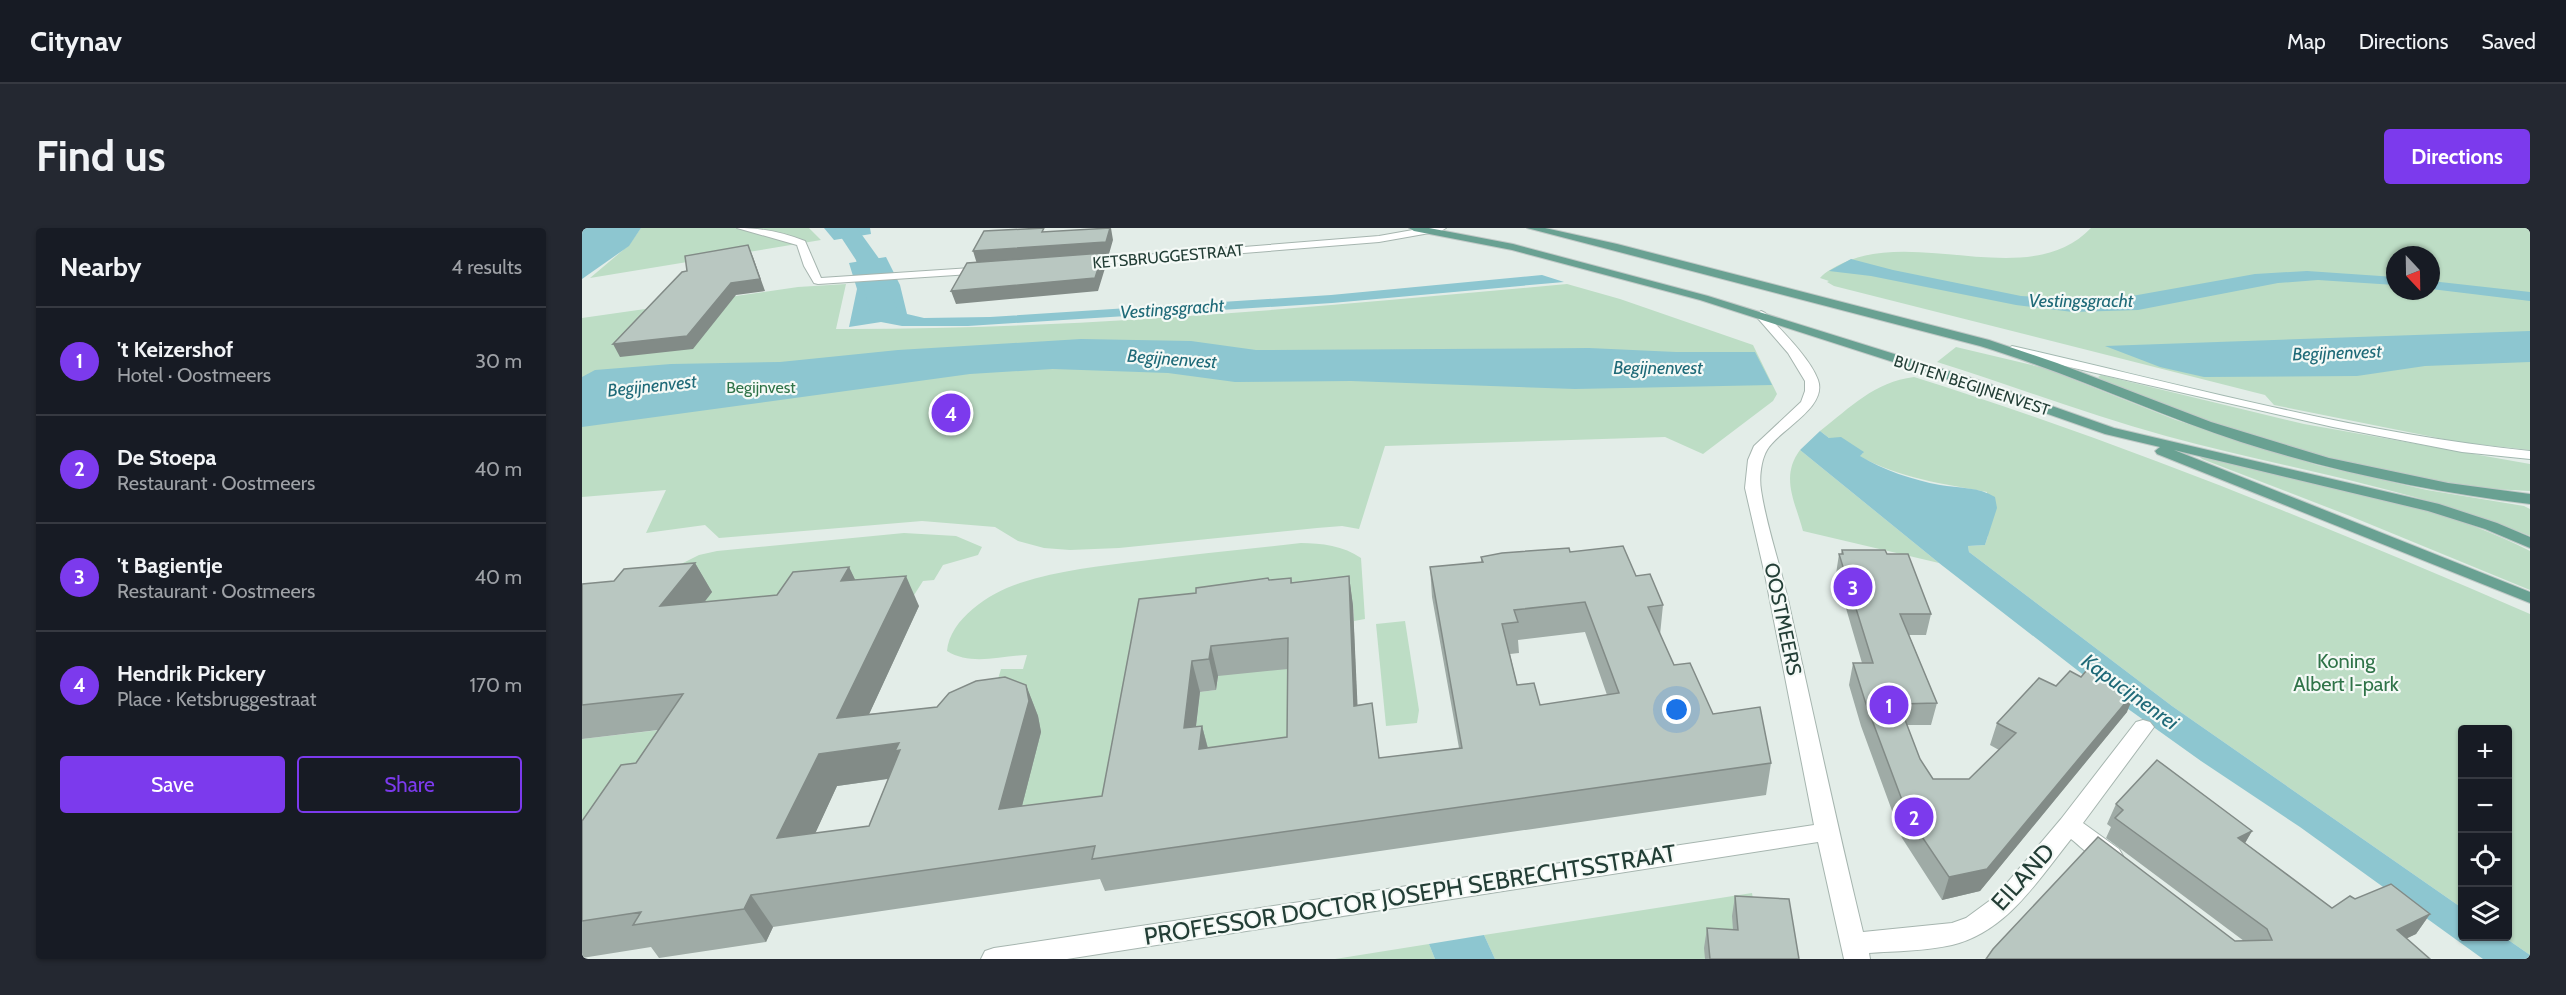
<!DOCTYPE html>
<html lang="en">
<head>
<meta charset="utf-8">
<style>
  :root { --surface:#171b24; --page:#242831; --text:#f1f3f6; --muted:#9ea1a6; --line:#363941; --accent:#7c3aed }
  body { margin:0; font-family:Cabin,sans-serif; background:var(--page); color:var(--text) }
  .controls { position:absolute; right:18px; bottom:18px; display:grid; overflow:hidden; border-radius:6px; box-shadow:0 2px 4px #0004 }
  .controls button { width:54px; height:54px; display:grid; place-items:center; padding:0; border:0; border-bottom:2px solid var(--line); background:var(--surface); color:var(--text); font:30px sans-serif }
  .compass { position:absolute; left:1804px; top:18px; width:54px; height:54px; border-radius:50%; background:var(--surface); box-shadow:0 2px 4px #0004; rotate:158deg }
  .you { position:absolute; left:1095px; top:482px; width:21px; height:21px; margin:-15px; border:4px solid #fff; border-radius:50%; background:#1a73e8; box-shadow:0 0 0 9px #1a73e833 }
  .badge { display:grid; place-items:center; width:39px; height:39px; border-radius:50%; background:var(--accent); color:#fff; font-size:20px; font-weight:700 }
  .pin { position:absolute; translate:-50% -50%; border:3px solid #fff; box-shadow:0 2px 6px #0006 }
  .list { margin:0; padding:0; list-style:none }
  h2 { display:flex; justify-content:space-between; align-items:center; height:78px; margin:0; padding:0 24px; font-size:26px }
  h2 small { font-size:20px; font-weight:400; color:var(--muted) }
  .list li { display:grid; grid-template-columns:39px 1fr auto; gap:18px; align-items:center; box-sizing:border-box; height:108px; padding:0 24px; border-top:2px solid var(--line) }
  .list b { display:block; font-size:22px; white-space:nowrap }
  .list p { margin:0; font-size:20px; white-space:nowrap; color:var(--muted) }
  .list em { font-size:20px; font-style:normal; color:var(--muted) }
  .actions { display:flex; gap:12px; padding:18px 24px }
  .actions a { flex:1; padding:14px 0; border:2px solid var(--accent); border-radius:6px; text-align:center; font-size:21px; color:var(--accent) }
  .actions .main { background:var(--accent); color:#fff }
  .icon { flex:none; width:33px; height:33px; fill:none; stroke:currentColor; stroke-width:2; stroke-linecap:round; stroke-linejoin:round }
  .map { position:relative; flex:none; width:1948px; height:731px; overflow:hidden; border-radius:6px }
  header { display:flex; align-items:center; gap:36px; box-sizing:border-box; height:84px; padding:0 30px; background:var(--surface); border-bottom:2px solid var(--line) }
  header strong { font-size:28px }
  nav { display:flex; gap:33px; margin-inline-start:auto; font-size:21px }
  .intro { display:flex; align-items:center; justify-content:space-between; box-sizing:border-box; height:144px; padding:0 36px }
  h1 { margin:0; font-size:42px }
  .button { padding:15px 27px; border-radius:6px; background:var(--accent); color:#fff; font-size:21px; font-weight:700 }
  main { display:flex; gap:36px; padding:0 36px }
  aside { flex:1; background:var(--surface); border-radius:6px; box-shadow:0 2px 4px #0004 }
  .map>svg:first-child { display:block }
</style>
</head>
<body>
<header>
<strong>Citynav</strong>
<nav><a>Map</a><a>Directions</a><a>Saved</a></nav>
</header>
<div class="intro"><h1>Find us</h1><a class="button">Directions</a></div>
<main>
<aside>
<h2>Nearby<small>4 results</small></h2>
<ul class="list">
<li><span class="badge">1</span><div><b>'t Keizershof</b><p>Hotel · Oostmeers</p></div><em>30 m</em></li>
<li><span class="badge">2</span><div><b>De Stoepa</b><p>Restaurant · Oostmeers</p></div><em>40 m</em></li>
<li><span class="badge">3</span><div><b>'t Bagientje</b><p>Restaurant · Oostmeers</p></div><em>40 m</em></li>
<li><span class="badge">4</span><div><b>Hendrik Pickery</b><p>Place · Ketsbruggestraat</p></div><em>170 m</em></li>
</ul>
<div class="actions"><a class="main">Save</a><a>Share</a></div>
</aside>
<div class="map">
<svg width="1948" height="731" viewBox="0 0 1948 731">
  <rect width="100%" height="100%" fill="#e3ede8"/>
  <g fill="#bdddc5" fill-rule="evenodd">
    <polygon points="59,0 227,0 239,12 8,50 47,17"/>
    <path d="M1509 0H1948V222L1876 214 1692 177 1683 167 1252 58 1245 54 1247 53 1238 50C1244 43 1253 39 1261 35 1336 0 1448 64 1509 0ZM1813 27H1849V63H1813Z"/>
    <path d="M264 56 254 101C499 102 742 78 985 56L1038 71 1171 117 1195 166 1191 173 1121 226 1083 209 803 218 777 301 760 298 735 300 537 320 488 322 462 320 436 313 413 299 340 293 137 310 123 297 64 305 84 262 0 269V90L216 59Z"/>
    <path d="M1374 119 1462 140 1594 192 1735 237 1845 262 1942 278 1948 281V308C1831 260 1706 241 1584 208 1507 187 1432 158 1355 134Z"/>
    <polygon points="1519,147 1722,196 1948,236 1948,263 1911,261 1841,251 1734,227 1649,202 1520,152 1516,149"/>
    <path d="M1332 149C1542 215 1746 299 1948 386V727L1922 709 1926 708V502H1880V680L1590 478 1387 324 1386 318 1403 317 1406 308 1405 264C1362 256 1317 250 1277 228L1281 225 1247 210 1238 203C1269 179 1292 154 1332 149Z"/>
    <path d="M1218 222 1357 335 1221 303C1213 273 1198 249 1218 222Z"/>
    <path d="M1620 228C1727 253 1850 273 1948 323V362L1768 288 1620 231 1618 229Z"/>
    <polygon points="322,305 374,308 400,319 396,327 361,337 352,352 341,353 327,375 114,385 129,364 93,339 117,327 135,323"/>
    <path d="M719 315C739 315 762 318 779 330L783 391 772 393 771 378 551 487 534 492 516 590 434 600 406 484 419 441H441L445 427C418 428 389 438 365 423 368 390 409 364 438 355 478 342 518 338 559 333 612 326 666 321 719 315Z"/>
    <polygon points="823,393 837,482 835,495 804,498 794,396"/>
    <polygon points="711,426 711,558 610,531 618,464 634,462 636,450 619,452"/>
    <polygon points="182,490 0,637 0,511"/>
    <polygon points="1170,665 1174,690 1153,722 1123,731 913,731 902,707"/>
    <polygon points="847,716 853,731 753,731"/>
  </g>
  <g fill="#8dc6d0">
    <polygon points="0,0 59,0 47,18 0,51"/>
    <polygon points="242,0 288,0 289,6 252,12"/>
    <polygon points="304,29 318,57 325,86 342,90 408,89 749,67 960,47 982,54 750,75 386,98 320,98 299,94 267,99 275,61 267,35"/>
    <polygon points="1269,31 1311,42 1439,68 1495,71 1550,68 1673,46 1725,43 1813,49 1813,57 1736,52 1696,55 1556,82 1491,84 1434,77 1289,48 1247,43"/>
    <polygon points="1849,53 1948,64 1948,73 1849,61"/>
    <polygon points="1948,103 1948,134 1843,138 1775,148 1622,149 1578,139 1523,118"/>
    <polygon points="499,111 609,113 674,122 1007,120 1094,124 1173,124 1190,157 993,161 769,153 653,154 586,145 471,141 388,146 0,199 0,149 13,142 89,136 198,134 316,122"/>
    <path d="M1238 203 1247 210 1259 209 1282 224 1278 228C1301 242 1331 252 1358 257 1376 260 1397 259 1413 269L1415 280 1403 317 1386 318 1387 324 1590 478 1880 680V708L1922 709 1948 727V731H1901L1718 599 1619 533 1535 473 1357 335 1218 222Z"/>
    <polygon points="902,707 913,731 853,731 847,716"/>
  </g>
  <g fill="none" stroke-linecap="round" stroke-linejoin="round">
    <polygon fill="#8dc6d0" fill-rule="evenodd" points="253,0 275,0 298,32 314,79 319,85 315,91 305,93 295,91 288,83 274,32"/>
    <g stroke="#a6b5af" stroke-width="2">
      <g id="street">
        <path d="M155 0C179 0 200 4 223 13L239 50 404 39 409 42 404 45 236 56 232 55 222 38 215 17Z"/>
        <polygon points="842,0 864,0 859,3 797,14 500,38 495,35 500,32 797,8"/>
        <path d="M1179 83 1183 85C1199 102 1228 130 1236 152 1246 180 1196 202 1185 222 1179 232 1177 250 1179 262 1185 302 1200 341 1208 381 1232 489 1255 597 1281 704L1370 695 1384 690 1414 668 1479 591 1554 494 1561 492 1568 494 1572 499 1501 595 1537 621 1541 628 1537 635C1519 641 1503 622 1489 611 1456 652 1425 704 1370 717 1344 723 1314 723 1287 725L1288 731H1262L1236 614 485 731H399L403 723 412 720 1232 597 1183 347 1163 260 1166 232 1172 218 1219 174 1223 163V153L1206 125 1173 87Z"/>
      </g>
    </g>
    <g stroke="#a2b8b0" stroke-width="2">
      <path id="secondary" d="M1430 118C1601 157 1773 205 1948 223V231L1880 224 1751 199 1426 125 1424 122Z"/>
    </g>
    <g stroke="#c1c9c7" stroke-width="2">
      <g id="primary">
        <polygon points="827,0 847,0 931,16 1126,68 1399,153 1532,200 1857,276 1915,295 1948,309 1948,320 1903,301 1846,283 1592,222 1948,364 1948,375 1575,226 1573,223 1578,219 1523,206 1389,159 1118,72 930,22 832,3"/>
        <path d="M945 0H963L1035 16 1407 112 1475 135 1629 194 1747 230 1866 255 1948 266V276C1850 264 1753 244 1659 214 1571 185 1487 145 1398 118Z"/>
      </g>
    </g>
    <use href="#street" fill="#fff" fill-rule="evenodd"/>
    <use href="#secondary" fill="#fff" fill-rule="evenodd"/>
    <use href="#primary" fill="#69a192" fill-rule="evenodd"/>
  </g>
  <g fill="#9faba6" fill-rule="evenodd">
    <polygon points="1260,322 1305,326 1349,386 1344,407 1327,407 1355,475 1349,497 1325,497 1338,531 1351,551 1387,551 1417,522 1408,517 1415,495 1474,458 1545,484 1398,663 1360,672 1320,610 1279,498 1267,457 1271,435 1280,435 1254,346 1257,326 1259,326"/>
    <path d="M988 324 1054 348 1081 377 1078 407 1092 437 1131 486 1189 535 1184 567 523 663 518 651 191 699 184 714 77 730 69 719 0 730V593L54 535 76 502 0 511V356L32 353 113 335 130 364 122 374 195 367 267 339 273 352 337 378 287 486 355 479 444 457 456 488 459 504 440 578 520 568 614 365 687 352 709 350 710 355 767 348 771 378 775 477 790 475 797 530 877 520 850 369 848 339 899 334V329ZM1003 404 1025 467 958 477 935 457 928 426 937 425 936 412ZM706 441 705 509 626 520 620 498H614L618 464 634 462 636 448ZM306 551 287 598 233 605 255 558Z"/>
    <polygon points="1534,576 1670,603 1663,615 1750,680 1773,671 1848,686 1834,706 1824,710 1653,713 1662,713 1524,610 1529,599 1525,596"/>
    <polygon points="1153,668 1217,731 1123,731 1122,720 1125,700 1151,702 1150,688"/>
  </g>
  <g fill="#828b87">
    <polygon points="529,0 531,12 527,26 521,27 524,37 516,63 374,76 369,63 395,36 391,23"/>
    <polygon points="166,17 171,29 183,63 154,67 111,121 38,129 31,116"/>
    <polygon points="113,335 130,364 96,409 78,378"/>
    <polygon points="267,339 281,368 259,353"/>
    <polygon points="324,348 337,378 271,521 255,490"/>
    <polygon points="767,348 771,378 777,509 772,478"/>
    <polygon points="629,418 636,448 634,462 627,431"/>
    <polygon points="610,433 618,464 610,531 602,500"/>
    <polygon points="444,457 456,488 459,504 431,613 417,581"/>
    <polygon points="1554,462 1545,484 1398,663 1360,672 1367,649"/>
    <polygon points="620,498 628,529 617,521"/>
    <polygon points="317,515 325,548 255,558 216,643 195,610 237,526"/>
    <polygon points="1670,603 1659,622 1656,610"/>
    <polygon points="169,667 191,699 184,714 162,681"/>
    <polygon points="1848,686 1834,706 1801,722 1815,702"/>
  </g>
  <g fill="#b9c7c1" stroke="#828b87" stroke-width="1.5" fill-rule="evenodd">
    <polygon points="462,0 460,4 528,0 524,14 391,23 402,3"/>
    <polygon points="166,17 178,51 149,55 105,108 31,116 100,44 105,43 103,28"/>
    <polygon points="521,25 513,50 369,63 385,35"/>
    <path d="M1041 318 1054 348 1068 346 1081 377 1066 379 1092 437 1108 435 1131 486 1178 479 1189 535 510 631 513 618 169 667 162 681 51 697 59 684 0 693V593L39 537 54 535 101 466 0 477V356L32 353 42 341 113 335 78 378 195 367 211 344 267 339 259 353 324 348 255 490 355 479 367 465 394 453 423 449 444 457 447 473 417 581 520 568 557 371 614 365V360L686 350 687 352 709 350V355L767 348 772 478 790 475 797 530 880 520 848 339 901 334 899 329 920 325 987 320 988 324ZM1003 374 1037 465 958 477 952 455 935 457 920 396 936 394 932 382ZM706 410 705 509 617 521 620 498 602 500 610 433 627 431 629 418ZM317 515 313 523 318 522 287 598 195 610 237 526Z"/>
    <polygon points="1260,322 1303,322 1305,326 1326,326 1349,386 1318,386 1355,475 1317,476 1338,531 1351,551 1387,551 1434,505 1415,495 1457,450 1474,458 1488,443 1499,449 1505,442 1554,462 1405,641 1367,649 1326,588 1284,476 1271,435 1291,435 1257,326 1261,326"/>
    <polygon points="1575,532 1670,603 1656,610 1750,680 1768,668 1773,671 1809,656 1848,686 1815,702 1848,731 1404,731 1411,721 1516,609 1653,713 1690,712 1685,701 1533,590 1541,582 1534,576"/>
    <polygon points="1153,668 1207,671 1217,731 1128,731 1125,700 1156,702"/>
  </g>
  <g text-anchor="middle" stroke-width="4.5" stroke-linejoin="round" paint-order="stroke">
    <g font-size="16" fill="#233e36" stroke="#f4f9f6">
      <text transform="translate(586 28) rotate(-5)" y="6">KETSBRUGGESTRAAT</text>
      <text transform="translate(1390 157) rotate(18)" y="6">BUITEN BEGIJNENVEST</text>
    </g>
    <g font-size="16" fill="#2f7348" stroke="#f4f9f6">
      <text x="179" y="165">Begijnvest</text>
    </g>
    <g font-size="18" font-style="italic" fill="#1f6a78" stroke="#f4f9f6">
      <text x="1499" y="79">Vestingsgracht</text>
      <text transform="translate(590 81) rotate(-4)" y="6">Vestingsgracht</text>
      <text transform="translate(1755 125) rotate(-2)" y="6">Begijnenvest</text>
      <text transform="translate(590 131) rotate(4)" y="6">Begijnenvest</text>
      <text x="1076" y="146">Begijnenvest</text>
      <text transform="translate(70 158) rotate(-6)" y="6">Begijnenvest</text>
    </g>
    <g font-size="20" fill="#233e36" stroke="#f4f9f6">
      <text transform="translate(1201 391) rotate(78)" y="7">OOSTMEERS</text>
    </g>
    <g font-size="20" fill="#2f7348" stroke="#f4f9f6">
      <text x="1764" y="440">Koning<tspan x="1764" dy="23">Albert I-park</tspan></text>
    </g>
    <g font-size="21" font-style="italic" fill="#1f6a78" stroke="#f4f9f6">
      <text transform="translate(1548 464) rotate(36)" y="7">Kapucijnenrei</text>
    </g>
    <g font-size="24" fill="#233e36" stroke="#f4f9f6">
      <text transform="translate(1441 649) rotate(-48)" y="8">EILAND</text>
      <text transform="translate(828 667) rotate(-9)" y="8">PROFESSOR DOCTOR JOSEPH SEBRECHTSSTRAAT</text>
    </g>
  </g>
</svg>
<div class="controls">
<button>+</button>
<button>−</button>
<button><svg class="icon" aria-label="locate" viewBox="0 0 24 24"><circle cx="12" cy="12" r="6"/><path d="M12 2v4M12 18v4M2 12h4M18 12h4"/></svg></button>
<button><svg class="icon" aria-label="layers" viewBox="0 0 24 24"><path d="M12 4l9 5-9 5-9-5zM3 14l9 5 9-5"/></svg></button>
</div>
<svg class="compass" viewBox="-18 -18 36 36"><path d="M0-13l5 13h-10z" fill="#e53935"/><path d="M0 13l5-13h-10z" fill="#9ea1a6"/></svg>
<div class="you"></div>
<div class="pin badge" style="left:1307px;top:477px">1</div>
<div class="pin badge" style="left:1332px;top:589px">2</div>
<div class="pin badge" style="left:1271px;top:359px">3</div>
<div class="pin badge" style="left:369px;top:185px">4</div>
</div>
</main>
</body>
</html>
